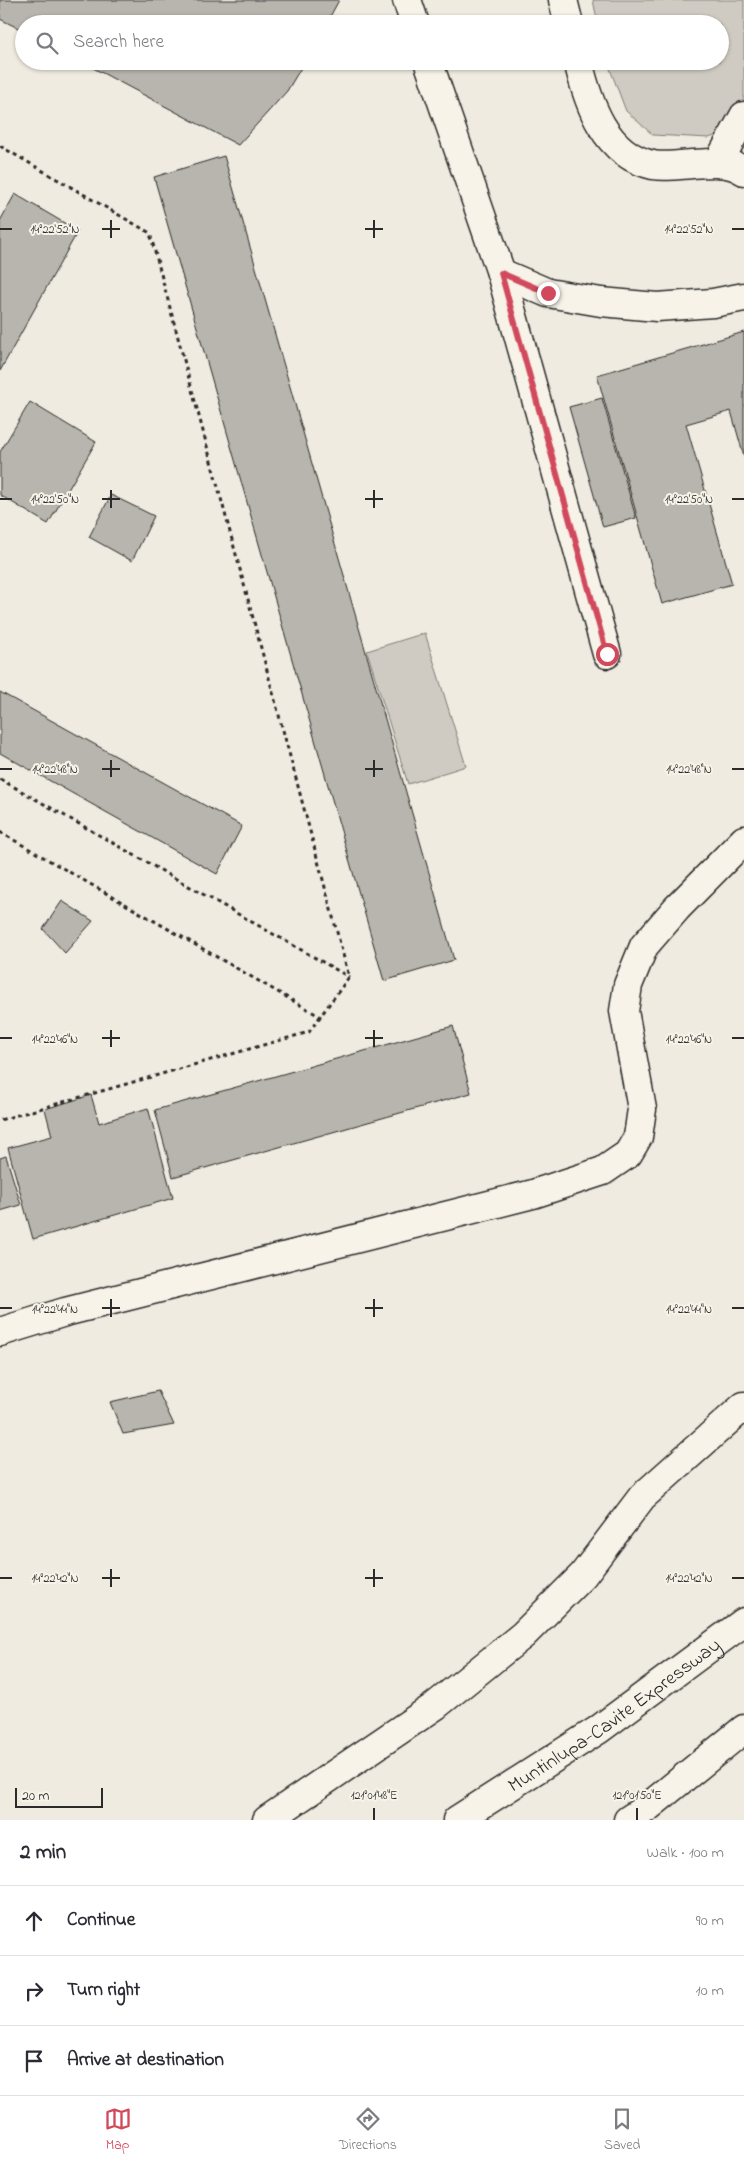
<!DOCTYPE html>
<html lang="en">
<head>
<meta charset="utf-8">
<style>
  :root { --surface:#fff; --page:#f7f7f7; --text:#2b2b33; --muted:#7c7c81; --line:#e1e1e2; --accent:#d1495b }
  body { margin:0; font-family:"Indie Flower",sans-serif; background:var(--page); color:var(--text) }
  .scale { position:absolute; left:15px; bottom:12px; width:88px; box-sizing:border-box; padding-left:5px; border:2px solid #2b2b2b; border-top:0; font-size:14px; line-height:18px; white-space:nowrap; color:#2b2b2b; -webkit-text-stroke:4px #f7f3e8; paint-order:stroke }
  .stop { position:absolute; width:15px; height:15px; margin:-11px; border:4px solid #d1495b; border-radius:50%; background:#fff }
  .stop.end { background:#d1495b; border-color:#fff; box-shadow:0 1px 5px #0008 }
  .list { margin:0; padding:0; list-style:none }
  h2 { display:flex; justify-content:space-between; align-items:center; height:65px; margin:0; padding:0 20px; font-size:21px }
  h2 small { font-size:16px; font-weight:400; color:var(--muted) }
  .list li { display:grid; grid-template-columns:32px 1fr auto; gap:15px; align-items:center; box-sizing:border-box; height:70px; padding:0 20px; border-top:1px solid var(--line) }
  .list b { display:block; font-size:19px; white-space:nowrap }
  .list em { font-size:16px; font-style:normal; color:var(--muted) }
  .icon { flex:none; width:28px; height:28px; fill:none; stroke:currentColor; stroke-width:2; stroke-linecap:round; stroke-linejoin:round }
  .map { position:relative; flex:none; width:744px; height:1820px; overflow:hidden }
  .search { position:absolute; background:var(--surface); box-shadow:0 1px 4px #0004; left:15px; right:15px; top:15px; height:55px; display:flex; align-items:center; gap:12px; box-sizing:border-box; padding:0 18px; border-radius:28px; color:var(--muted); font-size:19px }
  .sheet { height:275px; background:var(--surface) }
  nav { display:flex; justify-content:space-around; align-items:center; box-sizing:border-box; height:70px; border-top:1px solid var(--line); background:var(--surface); font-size:14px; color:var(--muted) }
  nav a { display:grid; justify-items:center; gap:2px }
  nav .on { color:var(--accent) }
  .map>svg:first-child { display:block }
</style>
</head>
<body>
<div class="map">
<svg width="744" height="1820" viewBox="0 0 744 1820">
  <rect width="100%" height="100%" fill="#efebe0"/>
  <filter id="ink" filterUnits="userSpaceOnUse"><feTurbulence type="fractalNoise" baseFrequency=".02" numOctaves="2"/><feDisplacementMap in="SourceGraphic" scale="10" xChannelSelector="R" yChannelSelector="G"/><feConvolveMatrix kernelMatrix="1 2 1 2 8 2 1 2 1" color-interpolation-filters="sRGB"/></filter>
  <g filter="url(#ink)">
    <g fill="#cfcbc2" stroke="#7d7b76">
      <polygon points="593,0 744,0 744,125 709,138 653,135 626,111 607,61 720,61 720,24 598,24"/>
      <polygon points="425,633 466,766 408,784 367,651"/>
    </g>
    <g fill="#b8b5ae" stroke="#2b2b2b">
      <polygon points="0,0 339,0 326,24 24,24 24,31 0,19"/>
      <polygon points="80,61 305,61 287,91 238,145"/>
      <polygon points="224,156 454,960 384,981 154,177"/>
      <polygon points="15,194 78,231 0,371 0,221"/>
      <polygon points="744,332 744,457 731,411 686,424 732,584 662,604 597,375"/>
      <polygon points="602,398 636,518 603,527 569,407"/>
      <polygon points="30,402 96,442 48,524 0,495 0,452"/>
      <polygon points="111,495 154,516 132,561 89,537"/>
      <polygon points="0,692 242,826 217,874 0,753"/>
      <polygon points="62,901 93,921 65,953 43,929"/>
      <polygon points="453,1026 471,1093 173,1177 155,1110"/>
      <polygon points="91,1095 99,1123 148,1108 173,1198 33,1239 8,1148 52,1136 45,1109"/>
      <polygon points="6,1156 21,1205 0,1211 0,1158"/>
      <polygon points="158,1391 174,1425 123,1434 110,1402"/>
    </g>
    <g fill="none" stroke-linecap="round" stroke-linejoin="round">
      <g stroke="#2b2b2b" stroke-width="31">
        <g id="minor">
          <polyline points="407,0 415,24"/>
          <polyline points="563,0 569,24"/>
          <polyline points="428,61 501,273 607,654"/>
          <path d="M578 61C588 103 605 155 653 165 664 167 680 165 692 164 709 163 729 160 744 171"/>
          <polyline points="718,163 744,116"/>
          <polyline points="501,273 548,293 601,302 657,307 713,303 744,297"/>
          <polyline points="0,1332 65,1312 533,1194 603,1171 628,1154 638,1137 642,1109 624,1011 628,985 644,946 677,908 744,840"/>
          <polyline points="267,1820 435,1706 523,1635 583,1575 642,1497 744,1406"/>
        </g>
      </g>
      <g stroke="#2b2b2b" stroke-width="31">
        <g id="highway">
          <path id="s1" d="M457 1820 598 1730 744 1622"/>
          <polyline points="628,1820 648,1807 744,1729"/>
        </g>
      </g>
      <g stroke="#2b2b2b" stroke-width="3" stroke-dasharray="4 4" stroke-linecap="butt">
        <polyline points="0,146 150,233 349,977 309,1032 0,1120"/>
        <polyline points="0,779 349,977"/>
        <polyline points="0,832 321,1017"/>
      </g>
      <use href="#minor" stroke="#f7f3e8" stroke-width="28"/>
      <use href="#highway" stroke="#f7f3e8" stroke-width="28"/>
    </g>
  </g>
  <g fill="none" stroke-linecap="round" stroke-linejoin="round" filter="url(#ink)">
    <polyline stroke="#d1495b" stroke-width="6" points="548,293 501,273 607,654"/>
  </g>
  <path fill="none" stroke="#2b2b2b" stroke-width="2" d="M111 220V238M374 220V238M0 229H12M102 229H120M365 229H383M732 229H744M111 490V508M374 490V508M0 499H12M102 499H120M365 499H383M732 499H744M111 760V777M374 760V777M0 769H12M102 769H120M365 769H383M732 769H744M111 1030V1047M374 1030V1047M0 1038H12M102 1038H120M365 1038H383M732 1038H744M111 1299V1317M374 1299V1317M0 1308H12M102 1308H120M365 1308H383M732 1308H744M111 1569V1587M374 1569V1587M0 1578H12M102 1578H120M365 1578H383M732 1578H744M374 1808V1820M637 1808V1820"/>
  <g text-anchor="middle" stroke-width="4" stroke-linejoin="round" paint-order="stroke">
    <g font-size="20" fill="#2b2b2b" stroke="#f7f3e8">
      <text dy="7" stroke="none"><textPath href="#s1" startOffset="189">Muntinlupa-Cavite Expressway</textPath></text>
    </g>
  </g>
  <g font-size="12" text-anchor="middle" fill="#2b2b2b" stroke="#f7f3e8" stroke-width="4" stroke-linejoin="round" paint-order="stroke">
    <text x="55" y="233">14°22'52"N</text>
    <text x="689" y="233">14°22'52"N</text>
    <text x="55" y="503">14°22'50"N</text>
    <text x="689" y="503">14°22'50"N</text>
    <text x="55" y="773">14°22'48"N</text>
    <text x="689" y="773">14°22'48"N</text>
    <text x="55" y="1043">14°22'46"N</text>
    <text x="689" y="1043">14°22'46"N</text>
    <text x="55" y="1313">14°22'44"N</text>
    <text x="689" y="1313">14°22'44"N</text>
    <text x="55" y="1582">14°22'42"N</text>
    <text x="689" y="1582">14°22'42"N</text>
    <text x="374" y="1799">121°01'48"E</text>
    <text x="637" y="1799">121°01'50"E</text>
  </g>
</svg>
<div class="scale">20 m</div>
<div class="stop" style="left:607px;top:654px"></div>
<div class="stop end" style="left:548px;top:293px"></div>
<div class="search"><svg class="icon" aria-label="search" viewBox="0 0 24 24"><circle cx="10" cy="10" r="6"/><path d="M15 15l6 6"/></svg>Search here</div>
</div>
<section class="sheet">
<h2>2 min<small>Walk · 100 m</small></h2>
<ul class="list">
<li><svg class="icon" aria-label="ahead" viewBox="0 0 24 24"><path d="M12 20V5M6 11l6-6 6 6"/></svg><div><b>Continue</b></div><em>90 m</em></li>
<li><svg class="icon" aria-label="right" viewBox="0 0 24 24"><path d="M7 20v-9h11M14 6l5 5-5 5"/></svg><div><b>Turn right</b></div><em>10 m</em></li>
<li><svg class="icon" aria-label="arrive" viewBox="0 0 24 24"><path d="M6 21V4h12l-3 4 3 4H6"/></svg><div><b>Arrive at destination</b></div></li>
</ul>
</section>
<nav>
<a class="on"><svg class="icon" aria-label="map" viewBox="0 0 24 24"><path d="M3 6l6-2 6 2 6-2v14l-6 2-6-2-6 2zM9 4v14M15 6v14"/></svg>Map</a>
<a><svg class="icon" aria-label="directions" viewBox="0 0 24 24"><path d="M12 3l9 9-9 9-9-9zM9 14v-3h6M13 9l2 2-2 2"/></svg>Directions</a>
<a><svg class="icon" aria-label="saved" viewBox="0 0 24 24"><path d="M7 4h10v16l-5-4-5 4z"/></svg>Saved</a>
</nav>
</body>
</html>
